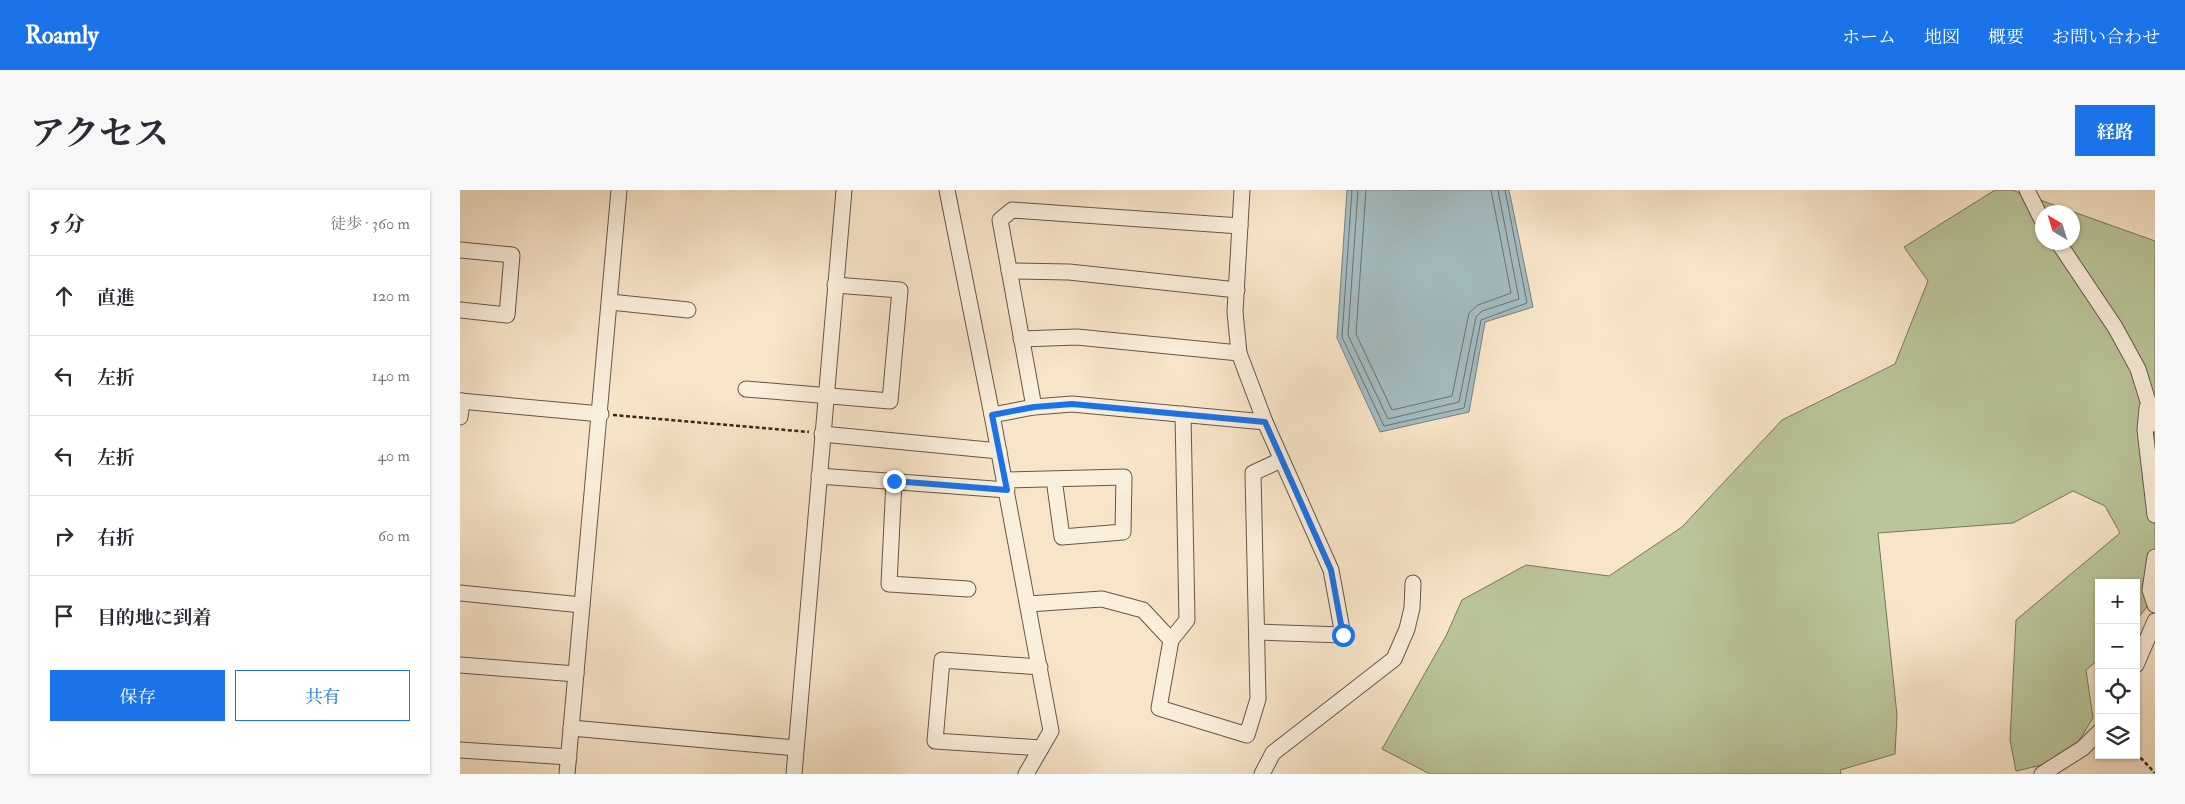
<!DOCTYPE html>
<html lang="ja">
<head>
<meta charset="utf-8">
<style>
  :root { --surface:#fff; --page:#f7f7f7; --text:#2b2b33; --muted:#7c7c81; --line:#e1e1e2; --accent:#1a73e8 }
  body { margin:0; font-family:"IM FELL Double Pica","Noto Serif JP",serif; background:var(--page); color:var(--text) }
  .controls { position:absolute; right:15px; bottom:15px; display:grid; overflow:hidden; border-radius:0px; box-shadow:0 1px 4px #0004 }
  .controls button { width:45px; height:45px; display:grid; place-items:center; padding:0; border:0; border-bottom:1px solid var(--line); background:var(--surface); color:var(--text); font:25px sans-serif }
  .compass { position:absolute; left:1575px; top:15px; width:45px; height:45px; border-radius:50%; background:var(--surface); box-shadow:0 1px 4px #0004; rotate:322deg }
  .stop { position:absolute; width:15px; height:15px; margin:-11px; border:4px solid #1a73e8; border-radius:50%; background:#fff }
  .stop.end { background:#1a73e8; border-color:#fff; box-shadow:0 1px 5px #0008 }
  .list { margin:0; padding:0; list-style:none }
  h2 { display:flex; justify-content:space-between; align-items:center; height:65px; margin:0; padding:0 20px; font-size:21px }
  h2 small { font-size:16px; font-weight:400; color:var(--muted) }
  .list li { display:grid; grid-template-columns:32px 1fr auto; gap:15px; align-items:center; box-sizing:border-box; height:80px; padding:0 20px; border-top:1px solid var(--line) }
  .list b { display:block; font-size:19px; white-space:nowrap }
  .list em { font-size:16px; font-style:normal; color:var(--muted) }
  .actions { display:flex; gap:10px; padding:15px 20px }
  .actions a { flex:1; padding:11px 0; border:1px solid var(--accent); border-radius:0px; text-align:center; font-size:18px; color:var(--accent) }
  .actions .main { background:var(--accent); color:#fff }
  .icon { flex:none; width:28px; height:28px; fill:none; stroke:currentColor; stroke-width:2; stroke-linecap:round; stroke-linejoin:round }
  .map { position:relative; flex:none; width:1695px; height:584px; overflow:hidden; border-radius:0px }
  header { display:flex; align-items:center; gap:30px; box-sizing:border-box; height:70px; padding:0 25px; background:var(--accent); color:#fff }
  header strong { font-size:24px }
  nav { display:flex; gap:28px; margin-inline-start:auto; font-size:18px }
  .intro { display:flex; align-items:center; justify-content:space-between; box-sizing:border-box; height:120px; padding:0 30px }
  h1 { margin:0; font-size:35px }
  .button { padding:12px 22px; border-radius:0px; background:var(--accent); color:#fff; font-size:18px; font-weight:700 }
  main { display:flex; gap:30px; padding:0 30px }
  aside { flex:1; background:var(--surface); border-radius:0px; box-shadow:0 1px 4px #0004 }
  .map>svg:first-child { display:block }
</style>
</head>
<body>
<header>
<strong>Roamly</strong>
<nav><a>ホーム</a><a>地図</a><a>概要</a><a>お問い合わせ</a></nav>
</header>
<div class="intro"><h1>アクセス</h1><a class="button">経路</a></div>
<main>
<aside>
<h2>5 分<small>徒歩 · 360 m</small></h2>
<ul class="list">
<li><svg class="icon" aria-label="ahead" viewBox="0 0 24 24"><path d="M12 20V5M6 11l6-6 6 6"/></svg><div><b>直進</b></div><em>120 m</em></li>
<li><svg class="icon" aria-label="left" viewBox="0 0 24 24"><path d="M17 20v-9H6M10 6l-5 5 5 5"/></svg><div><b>左折</b></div><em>140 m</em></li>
<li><svg class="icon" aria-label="left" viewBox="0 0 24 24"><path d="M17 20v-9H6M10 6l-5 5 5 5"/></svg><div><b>左折</b></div><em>40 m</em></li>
<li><svg class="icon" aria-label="right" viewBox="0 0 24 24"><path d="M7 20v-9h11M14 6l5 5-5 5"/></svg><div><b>右折</b></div><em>60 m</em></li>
<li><svg class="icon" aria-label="arrive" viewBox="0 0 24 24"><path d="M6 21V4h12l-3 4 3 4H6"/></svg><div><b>目的地に到着</b></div></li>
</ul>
<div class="actions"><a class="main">保存</a><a>共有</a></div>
</aside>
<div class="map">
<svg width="1695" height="584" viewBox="0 0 1695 584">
  <rect width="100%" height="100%" fill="#f8e5c9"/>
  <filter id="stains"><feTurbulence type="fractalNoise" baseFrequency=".004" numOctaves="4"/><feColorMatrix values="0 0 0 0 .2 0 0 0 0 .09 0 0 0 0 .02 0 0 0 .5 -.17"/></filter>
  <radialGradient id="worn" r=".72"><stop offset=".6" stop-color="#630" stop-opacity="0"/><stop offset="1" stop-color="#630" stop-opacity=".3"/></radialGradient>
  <path fill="#bac599" stroke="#77765a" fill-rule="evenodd" d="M1535 0H1552L1695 51V406L1676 431V393H1639V469L1626 480 1633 528 1608 569 1556 581 1550 550 1556 430 1660 343 1645 316 1613 301 1553 333 1418 343 1437 525 1435 564 1380 580 1381 584H970L922 559 986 446 1002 410 1066 375 1149 386 1222 337 1322 230 1435 174 1468 91 1444 57ZM1582 22H1612V52H1582Z"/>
  <polygon fill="#a3bcc1" stroke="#77817f" points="887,0 1049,0 1073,117 1025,132 1009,222 920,242 877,148"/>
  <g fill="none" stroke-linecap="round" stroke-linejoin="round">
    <g stroke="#6c726e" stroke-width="1">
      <polyline points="892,0 882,147 924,236 1004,218 1021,130 1067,113 1045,0"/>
      <polyline points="898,0 888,145 928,229 999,212 1016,127 1022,121 1059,109 1038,0"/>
      <polyline points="906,0 896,144 932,220 992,206 1009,123 1018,115 1051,103 1031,0"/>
    </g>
    <g stroke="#655747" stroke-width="17">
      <g id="minor">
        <polyline points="487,0 532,225 591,541 566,584"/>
        <polyline points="782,0 775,122 779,163 805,232 871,380 883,445 797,442"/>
        <polyline points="1567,0 1582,30"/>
        <polyline points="1598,52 1655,137 1678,179 1695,234"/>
        <polyline points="0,60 52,65 47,125 0,120"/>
        <polyline points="549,81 609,82 777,100"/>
        <polyline points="150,112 228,120"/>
        <polyline points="561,149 617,147 779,163"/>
        <polyline points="286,199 430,211 440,100 375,95"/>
        <polyline points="0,211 141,224"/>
        <polyline points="574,217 540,30 552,20 780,36"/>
        <polyline points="1687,218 1685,240 1695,325"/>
        <polyline points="723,224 727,430 711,450 699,518 787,545 798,509 793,283 821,270"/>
        <polyline points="532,225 574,217 612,214 805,232"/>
        <polyline points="0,227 2,211"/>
        <polyline points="362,244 539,261"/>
        <polyline points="359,286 547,300"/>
        <polyline points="545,290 664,287 663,342 602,347 594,289"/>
        <polyline points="434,291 429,394 508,399"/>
        <polyline points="1695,367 1690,400 1695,415"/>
        <polyline points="0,403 122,415"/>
        <polyline points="568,414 642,409 683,420 711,450"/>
        <polyline points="0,475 116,484"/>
        <polyline points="1676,475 1695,431"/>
        <polyline points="580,477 482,470 475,551 581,558"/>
        <polyline points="111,538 336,558"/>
        <polyline points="0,560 109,567"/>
        <polyline points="107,584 159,0"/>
        <polyline points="334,584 384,0"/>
        <polyline points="802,584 813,563 934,469 947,439 952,418 953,393"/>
        <polyline points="1582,584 1623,558 1639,542"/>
      </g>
    </g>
    <g stroke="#34281c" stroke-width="2.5" stroke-dasharray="4 2.5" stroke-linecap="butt">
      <polyline points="153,225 349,242"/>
      <polyline points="1676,563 1695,583"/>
    </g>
    <use href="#minor" stroke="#faeedc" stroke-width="15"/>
  </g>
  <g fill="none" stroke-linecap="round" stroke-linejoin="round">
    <polyline stroke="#1a73e8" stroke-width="6" points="434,291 547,300 532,225 574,217 612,214 805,232 871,380 883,445"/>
  </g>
  <rect width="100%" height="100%" filter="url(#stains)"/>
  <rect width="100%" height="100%" fill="url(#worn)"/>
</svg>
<div class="controls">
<button>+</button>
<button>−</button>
<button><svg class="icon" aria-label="locate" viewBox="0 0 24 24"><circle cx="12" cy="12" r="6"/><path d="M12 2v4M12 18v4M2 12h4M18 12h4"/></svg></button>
<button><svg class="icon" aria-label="layers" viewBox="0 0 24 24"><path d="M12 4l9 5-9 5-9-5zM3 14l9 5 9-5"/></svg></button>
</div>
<svg class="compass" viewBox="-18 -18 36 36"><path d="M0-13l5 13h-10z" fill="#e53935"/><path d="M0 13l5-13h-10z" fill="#7c7c81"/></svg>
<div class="stop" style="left:883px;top:445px"></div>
<div class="stop end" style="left:434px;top:291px"></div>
</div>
</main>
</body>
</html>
